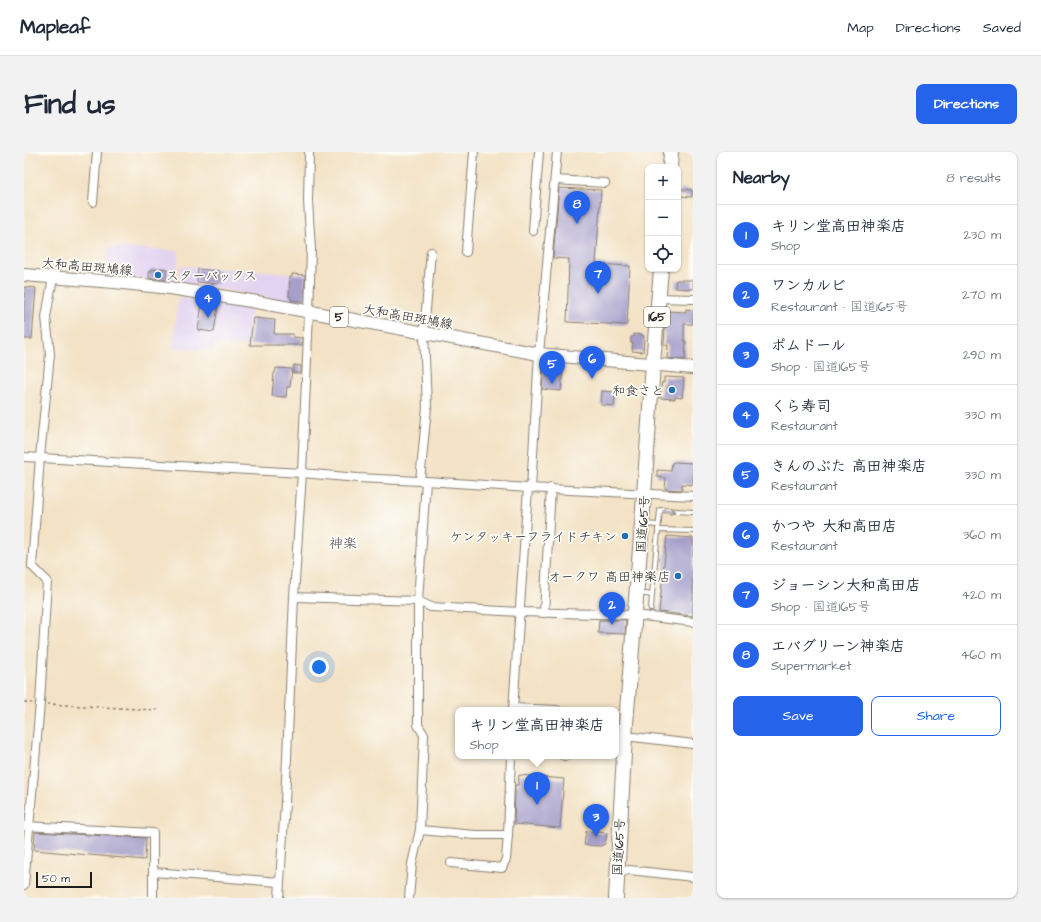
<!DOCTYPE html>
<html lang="en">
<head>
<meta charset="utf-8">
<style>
  :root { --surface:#fff; --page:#f2f2f3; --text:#1f2937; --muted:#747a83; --line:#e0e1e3; --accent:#2563eb }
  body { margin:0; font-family:"Architects Daughter","Klee One",sans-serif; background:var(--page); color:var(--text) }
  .controls { position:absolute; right:12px; top:12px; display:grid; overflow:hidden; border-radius:8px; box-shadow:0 1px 3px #0004 }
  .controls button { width:36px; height:36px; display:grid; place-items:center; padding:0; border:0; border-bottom:1px solid var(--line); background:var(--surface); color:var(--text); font:20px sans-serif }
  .scale { position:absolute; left:12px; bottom:10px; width:56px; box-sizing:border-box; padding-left:4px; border:2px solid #1c1c1c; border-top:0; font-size:11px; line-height:14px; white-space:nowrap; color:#1c1c1c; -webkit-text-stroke:3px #fdfcf7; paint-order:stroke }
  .you { position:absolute; left:295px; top:515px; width:14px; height:14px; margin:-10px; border:3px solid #fff; border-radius:50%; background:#1a73e8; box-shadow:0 0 0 6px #1a73e833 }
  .badge { display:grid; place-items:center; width:26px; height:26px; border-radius:50%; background:var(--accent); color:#fff; font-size:13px; font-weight:700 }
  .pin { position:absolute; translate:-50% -33px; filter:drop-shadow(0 1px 2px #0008) }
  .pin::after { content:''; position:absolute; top:21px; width:14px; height:12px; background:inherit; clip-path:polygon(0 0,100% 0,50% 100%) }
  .popup { position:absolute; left:431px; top:555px; width:164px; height:52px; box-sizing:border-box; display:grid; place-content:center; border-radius:8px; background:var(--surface); filter:drop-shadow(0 1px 3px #0005); font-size:13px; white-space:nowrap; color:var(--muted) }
  .popup b { font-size:15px; color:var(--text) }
  .popup::after { content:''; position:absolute; left:50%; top:100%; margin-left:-8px; border:8px solid transparent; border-top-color:var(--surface) }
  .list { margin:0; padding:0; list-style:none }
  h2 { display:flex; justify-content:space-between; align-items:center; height:52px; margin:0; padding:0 16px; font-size:17px }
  h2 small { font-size:13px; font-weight:400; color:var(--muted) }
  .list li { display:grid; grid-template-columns:26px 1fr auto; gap:12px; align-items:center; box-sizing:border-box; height:60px; padding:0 16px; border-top:1px solid var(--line) }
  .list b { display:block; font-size:15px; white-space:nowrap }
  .list p { margin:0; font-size:13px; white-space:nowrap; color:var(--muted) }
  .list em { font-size:13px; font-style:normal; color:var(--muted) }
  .actions { display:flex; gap:8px; padding:12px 16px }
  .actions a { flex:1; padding:9px 0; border:1px solid var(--accent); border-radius:8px; text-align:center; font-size:14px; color:var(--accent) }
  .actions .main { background:var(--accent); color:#fff }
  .icon { flex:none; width:22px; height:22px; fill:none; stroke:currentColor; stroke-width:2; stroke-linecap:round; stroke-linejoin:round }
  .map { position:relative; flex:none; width:669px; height:746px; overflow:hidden; border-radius:8px }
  header { display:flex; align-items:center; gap:24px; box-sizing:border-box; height:56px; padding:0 20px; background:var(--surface); border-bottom:1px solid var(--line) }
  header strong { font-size:19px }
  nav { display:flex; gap:22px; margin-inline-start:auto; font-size:14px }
  .intro { display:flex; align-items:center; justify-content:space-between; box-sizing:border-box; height:96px; padding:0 24px }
  h1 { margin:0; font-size:28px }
  .button { padding:10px 18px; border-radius:8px; background:var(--accent); color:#fff; font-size:14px; font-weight:700 }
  main { display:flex; gap:24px; padding:0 24px }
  aside { flex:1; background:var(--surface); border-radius:8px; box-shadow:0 1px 3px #0004 }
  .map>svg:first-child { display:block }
</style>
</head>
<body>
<header>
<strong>Mapleaf</strong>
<nav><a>Map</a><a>Directions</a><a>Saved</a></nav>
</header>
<div class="intro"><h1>Find us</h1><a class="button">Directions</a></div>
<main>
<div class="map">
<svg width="669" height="746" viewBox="0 0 669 746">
  <rect width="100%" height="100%" fill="#fdfcf7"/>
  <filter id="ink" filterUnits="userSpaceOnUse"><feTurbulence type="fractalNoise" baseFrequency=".025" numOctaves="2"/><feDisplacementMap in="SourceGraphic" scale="8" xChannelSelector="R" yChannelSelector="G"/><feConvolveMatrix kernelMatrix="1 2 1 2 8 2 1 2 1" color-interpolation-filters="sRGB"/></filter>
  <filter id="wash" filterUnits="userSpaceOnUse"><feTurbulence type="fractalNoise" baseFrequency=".012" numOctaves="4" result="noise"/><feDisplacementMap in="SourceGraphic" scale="16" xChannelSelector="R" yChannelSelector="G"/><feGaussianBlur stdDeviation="0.9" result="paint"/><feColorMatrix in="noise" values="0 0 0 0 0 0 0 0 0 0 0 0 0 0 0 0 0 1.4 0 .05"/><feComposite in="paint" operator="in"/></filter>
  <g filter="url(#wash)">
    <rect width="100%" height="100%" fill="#f3e2c5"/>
    <g fill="#e3d3f2">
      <polygon points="84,95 155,99 151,131 82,122"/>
      <polygon points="156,114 283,122 281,153 194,136 155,131"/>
      <polygon points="154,146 227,156 224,194 191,193 191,199 149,196"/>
    </g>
    <g id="blocks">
      <g fill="#a69fcb">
        <polygon points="535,36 577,38 572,112 606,114 603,173 543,170 545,107 529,106"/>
        <polygon points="657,37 668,38 668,45 656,44"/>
        <polygon points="136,116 143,117 142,128 125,126 125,119 128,119 128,117 136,118"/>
        <polygon points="174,117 195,119 194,132 173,130"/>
        <polygon points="268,122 281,123 280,149 267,148 267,145 265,144 266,125 268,125"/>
        <polygon points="652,128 669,128 669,137 651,136"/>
        <polygon points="0,135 12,136 8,187 0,187"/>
        <polygon points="178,152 194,154 190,180 174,178"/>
        <polygon points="662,157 669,158 669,172 660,172 660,189 662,189 661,208 643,206 644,193 640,193 642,159 662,160"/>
        <polygon points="229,166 251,168 250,182 269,182 269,185 278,186 278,193 226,193"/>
        <polygon points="610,182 618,183 618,184 620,184 619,200 608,199 609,191 607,191 607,185 610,185"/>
        <polygon points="270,213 277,214 277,221 269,221"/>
        <polygon points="520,215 539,217 537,239 518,237"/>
        <polygon points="252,216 268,217 266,235 263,235 262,245 248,244 250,221 251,221"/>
        <polygon points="640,225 660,226 658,246 651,245 651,247 636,246 638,230 640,231"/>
        <polygon points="578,239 591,240 590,254 577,253"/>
        <polygon points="650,310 669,311 669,333 658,332 658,338 641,337 642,326 633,325 633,318 647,319 648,311"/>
        <polygon points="643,384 669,386 669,464 635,460"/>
        <polygon points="575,468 602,468 601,482 574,481"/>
        <polygon points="495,623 540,627 536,676 490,672 491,633 494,633"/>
        <polygon points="562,679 583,681 581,692 576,694 560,693"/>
        <polygon points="11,680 122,686 121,708 10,698"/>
      </g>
    </g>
  </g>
  <g filter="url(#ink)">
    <use href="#blocks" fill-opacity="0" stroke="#887f70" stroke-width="1"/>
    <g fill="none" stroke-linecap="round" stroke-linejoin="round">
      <g stroke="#887f70" stroke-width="6">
        <g id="lane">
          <polyline points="621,372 634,373"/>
          <polyline points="634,378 669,379"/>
          <polyline points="615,441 628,443 636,358 669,360"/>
          <polyline points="627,457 628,443"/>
        </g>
      </g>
      <g stroke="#887f70" stroke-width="10">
        <g id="street">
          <polyline points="531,28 581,31"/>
          <polyline points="69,50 73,0"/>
          <polyline points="509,79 515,0"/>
          <polyline points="442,100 450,0"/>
          <polyline points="635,146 669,147"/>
          <polyline points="0,305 278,321 334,326 396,329"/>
          <polyline points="402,329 504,336 669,344"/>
          <polyline points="507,336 515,202 533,0"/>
          <polyline points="270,445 394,449 407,455 496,460 611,463 669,470"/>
          <polyline points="520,461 527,336"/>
          <polyline points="489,556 533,558"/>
          <polyline points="489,558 504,336"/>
          <polyline points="601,584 669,592"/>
          <polyline points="540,604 541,604"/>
          <polyline points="1,674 129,681 129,746"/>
          <polyline points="396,678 451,683 484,683 487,604"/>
          <polyline points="427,711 478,716 482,707 484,683"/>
          <polyline points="129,720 255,730"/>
          <polyline points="593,721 605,718 669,725"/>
          <polyline points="0,733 16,551 23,429 8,414 16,305 26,202 22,165 29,125"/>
          <polyline points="255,746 261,651 270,445 278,321 285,160 287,98 284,49 285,0"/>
          <polyline points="385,746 388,712 396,678 400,583 394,573 394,449 402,329 396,329 403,255 400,181 407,100"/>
        </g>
      </g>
      <g stroke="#887f70" stroke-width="14">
        <polyline id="primary" points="0,123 90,130 146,136 233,150 515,202 669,216"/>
      </g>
      <g stroke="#887f70" stroke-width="16">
        <g id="highway">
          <polyline points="646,15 647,0"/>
          <polyline points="592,746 601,584 618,372 629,212 637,117"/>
        </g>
      </g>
      <g stroke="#887f70" stroke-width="1.5" stroke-dasharray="3 3" stroke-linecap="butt">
        <polyline points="0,550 8,551"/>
        <polyline points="23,552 133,558"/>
      </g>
      <use href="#lane" stroke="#fff" stroke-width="4"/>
      <use href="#street" stroke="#fff" stroke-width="8"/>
      <use href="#primary" stroke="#fff" stroke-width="12"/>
      <use href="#highway" stroke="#fff" stroke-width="14"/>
    </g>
    <defs><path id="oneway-shaft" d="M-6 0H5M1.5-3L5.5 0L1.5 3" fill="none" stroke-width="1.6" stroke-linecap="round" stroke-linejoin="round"/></defs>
    <use stroke="#999" href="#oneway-shaft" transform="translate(645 359) rotate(3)"/>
  </g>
  <g fill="#1f6fb2" stroke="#fdfcf7" stroke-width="1.5">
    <circle cx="134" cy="123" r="4"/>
    <circle cx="648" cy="238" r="4"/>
    <circle cx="601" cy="384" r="4"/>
    <circle cx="654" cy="424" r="4"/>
  </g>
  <g text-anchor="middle" stroke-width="3.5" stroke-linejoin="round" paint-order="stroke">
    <g fill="#fdfcf7" stroke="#605f5e" stroke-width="1">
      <rect x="306" y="155" width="18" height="20" rx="3"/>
      <rect x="620" y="155" width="26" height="20" rx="3"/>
    </g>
    <g font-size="12" font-weight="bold" fill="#1c1c1c">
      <text x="315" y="169">5</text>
      <text x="633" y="169">165</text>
    </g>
    <g font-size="13" fill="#1c1c1c" stroke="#fdfcf7">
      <text transform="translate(63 114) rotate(5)" y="5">大和高田斑鳩線</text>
      <text transform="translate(384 164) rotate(10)" y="5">大和高田斑鳩線</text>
      <text transform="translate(618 372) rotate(-86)" y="5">国道165号</text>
      <text transform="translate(594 695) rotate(-87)" y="5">国道165号</text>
    </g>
    <g font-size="13" fill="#1c1c1c" stroke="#fdfcf7" text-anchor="end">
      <text x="142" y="128" text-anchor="start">スターバックス</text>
      <text x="640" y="243">和食さと</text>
      <text x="593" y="389">ケンタッキーフライドチキン</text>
      <text x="646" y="429">オークワ 高田神楽店</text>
    </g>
    <g font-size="14" fill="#4c4a59" stroke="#fdfcf7">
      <text x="319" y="396">神楽</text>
    </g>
  </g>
</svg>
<div class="controls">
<button>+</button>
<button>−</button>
<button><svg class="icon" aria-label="locate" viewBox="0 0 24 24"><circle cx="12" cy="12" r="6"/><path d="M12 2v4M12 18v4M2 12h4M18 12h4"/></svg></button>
</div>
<div class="scale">50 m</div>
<div class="you"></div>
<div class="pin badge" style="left:513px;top:653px">1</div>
<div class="popup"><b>キリン堂高田神楽店</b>Shop</div>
<div class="pin badge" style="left:588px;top:473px">2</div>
<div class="pin badge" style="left:572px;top:685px">3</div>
<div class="pin badge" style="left:184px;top:166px">4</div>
<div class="pin badge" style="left:528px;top:232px">5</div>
<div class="pin badge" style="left:568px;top:227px">6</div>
<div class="pin badge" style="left:574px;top:142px">7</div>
<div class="pin badge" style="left:553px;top:72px">8</div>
</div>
<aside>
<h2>Nearby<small>8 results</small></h2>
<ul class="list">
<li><span class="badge">1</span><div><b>キリン堂高田神楽店</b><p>Shop</p></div><em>230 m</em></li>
<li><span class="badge">2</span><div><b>ワンカルビ</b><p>Restaurant · 国道165号</p></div><em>270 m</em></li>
<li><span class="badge">3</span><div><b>ポムドール</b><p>Shop · 国道165号</p></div><em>290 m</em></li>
<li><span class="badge">4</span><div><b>くら寿司</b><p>Restaurant</p></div><em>330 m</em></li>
<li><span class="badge">5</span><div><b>きんのぶた 高田神楽店</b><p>Restaurant</p></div><em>330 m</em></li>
<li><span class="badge">6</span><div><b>かつや 大和高田店</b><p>Restaurant</p></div><em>360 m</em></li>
<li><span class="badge">7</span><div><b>ジョーシン大和高田店</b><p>Shop · 国道165号</p></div><em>420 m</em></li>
<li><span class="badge">8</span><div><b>エバグリーン神楽店</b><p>Supermarket</p></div><em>460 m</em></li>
</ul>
<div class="actions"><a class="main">Save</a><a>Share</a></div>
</aside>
</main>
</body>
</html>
